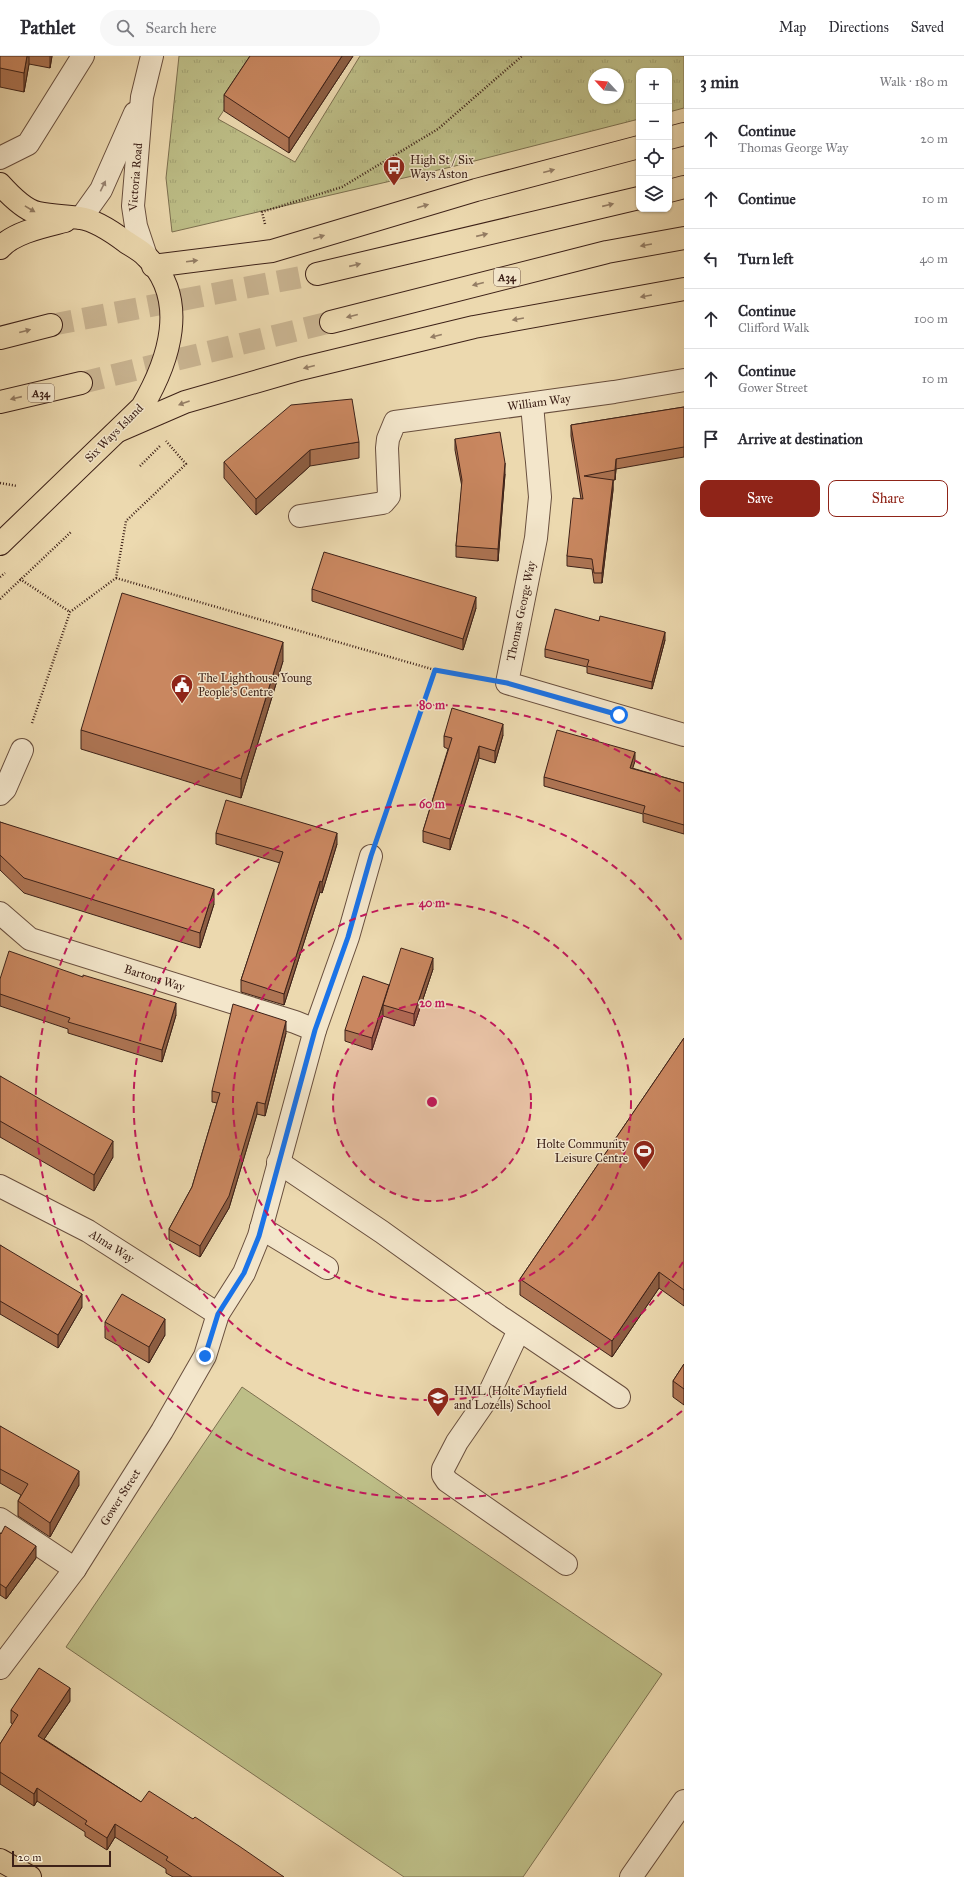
<!DOCTYPE html>
<html lang="en">
<head>
<meta charset="utf-8">
<style>
  :root { --surface:#fff; --page:#f7f7f7; --text:#2b2b33; --muted:#7c7c81; --line:#e1e1e2; --accent:#8f2418 }
  body { margin:0; font-family:"IM FELL Great Primer",serif; background:var(--page); color:var(--text) }
  .controls { position:absolute; right:12px; top:12px; display:grid; overflow:hidden; border-radius:8px; box-shadow:0 1px 3px #0004 }
  .controls button { width:36px; height:36px; display:grid; place-items:center; padding:0; border:0; border-bottom:1px solid var(--line); background:var(--surface); color:var(--text); font:20px sans-serif }
  .compass { position:absolute; left:588px; top:12px; width:36px; height:36px; border-radius:50%; background:var(--surface); box-shadow:0 1px 3px #0004; rotate:296deg }
  .scale { position:absolute; left:12px; bottom:10px; width:99px; box-sizing:border-box; padding-left:4px; border:2px solid #3d2118; border-top:0; font-size:11px; line-height:14px; white-space:nowrap; color:#3d2118; -webkit-text-stroke:3px #f3e6cb; paint-order:stroke }
  .stop { position:absolute; width:12px; height:12px; margin:-9px; border:3px solid #1a73e8; border-radius:50%; background:#fff }
  .stop.end { background:#1a73e8; border-color:#fff; box-shadow:0 1px 4px #0008 }
  .list { margin:0; padding:0; list-style:none }
  h2 { display:flex; justify-content:space-between; align-items:center; height:52px; margin:0; padding:0 16px; font-size:17px }
  h2 small { font-size:13px; font-weight:400; color:var(--muted) }
  .list li { display:grid; grid-template-columns:26px 1fr auto; gap:12px; align-items:center; box-sizing:border-box; height:60px; padding:0 16px; border-top:1px solid var(--line) }
  .list b { display:block; font-size:15px; white-space:nowrap }
  .list p { margin:0; font-size:13px; white-space:nowrap; color:var(--muted) }
  .list em { font-size:13px; font-style:normal; color:var(--muted) }
  .actions { display:flex; gap:8px; padding:12px 16px }
  .actions a { flex:1; padding:9px 0; border:1px solid var(--accent); border-radius:8px; text-align:center; font-size:14px; color:var(--accent) }
  .actions .main { background:var(--accent); color:#fff }
  .icon { flex:none; width:22px; height:22px; fill:none; stroke:currentColor; stroke-width:2; stroke-linecap:round; stroke-linejoin:round }
  .map { position:relative; flex:none; width:684px; height:1821px; overflow:hidden }
  header { display:flex; align-items:center; gap:24px; box-sizing:border-box; height:56px; padding:0 20px; background:var(--surface); border-bottom:1px solid var(--line) }
  header strong { font-size:19px }
  nav { display:flex; gap:22px; margin-inline-start:auto; font-size:14px }
  .search { width:280px; height:36px; background:var(--page); display:flex; align-items:center; gap:10px; box-sizing:border-box; padding:0 14px; border-radius:22px; color:var(--muted); font-size:15px }
  main { display:flex }
  aside { flex:1; background:var(--surface) }
  .map>svg:first-child { display:block }
</style>
</head>
<body>
<header>
<strong>Pathlet</strong>
<div class="search"><svg class="icon" aria-label="search" viewBox="0 0 24 24"><circle cx="10" cy="10" r="6"/><path d="M15 15l6 6"/></svg>Search here</div>
<nav><a>Map</a><a>Directions</a><a>Saved</a></nav>
</header>
<main>
<div class="map">
<svg width="684" height="1821" viewBox="0 0 684 1821">
  <defs>
    <pattern id="grass-tufts" width="24" height="20" patternUnits="userSpaceOnUse"><rect width="24" height="20" fill="#bdbe87"/><path d="M3 7l-1-3M5 7V3M7 7l1-3M15 17l-1-3M17 17v-4M19 17l1-3" fill="none" stroke="#a3a374"/></pattern>
  </defs>
  <rect width="100%" height="100%" fill="#ecd9af"/>
  <filter id="stains"><feTurbulence type="fractalNoise" baseFrequency=".005" numOctaves="4"/><feColorMatrix values="0 0 0 0 .2 0 0 0 0 .09 0 0 0 0 .02 0 0 0 .5 -.17"/></filter>
  <radialGradient id="worn" r=".72"><stop offset=".6" stop-color="#630" stop-opacity="0"/><stop offset="1" stop-color="#630" stop-opacity=".3"/></radialGradient>
  <path fill="url(#grass-tufts)" stroke="#7d7050" fill-rule="evenodd" d="M179 0H260L218 63 295 106 360 0H684V52L669 56V15H639V63L451 111 172 176 166 122ZM594 18H618V42H594Z"/>
  <polygon fill="#bdbe87" stroke="#7d7050" points="242,1331 662,1618 523,1821 404,1821 66,1591"/>
  <g fill="none" stroke-linecap="round" stroke-linejoin="round">
    <g stroke="#c9b491" stroke-width="22" stroke-dasharray="22 11" stroke-linecap="butt">
      <polyline points="51,269 317,218"/>
      <polyline points="81,327 331,266"/>
    </g>
    <g stroke="#694f3e" stroke-width="24">
      <g id="minor">
        <polyline points="0,102 28,88 83,0"/>
        <polyline points="81,162 101,134 135,57"/>
        <path id="s1" d="M146 200 136 170 133 150 142 41 152 0"/>
        <polyline points="532,348 540,441 536,482 507,627 684,679"/>
        <path id="s2" d="M300 460 383 447 389 440 387 392 388 383 395 366 614 336 684 324"/>
        <polyline points="0,738 5,733 22,694"/>
        <path id="s3" d="M0 857 30 883 295 966 315 974"/>
        <polyline points="278,1106 382,1176 499,1260 619,1341"/>
        <path id="s4" d="M0 1130 88 1175 218 1258"/>
        <polyline points="261,1172 327,1212"/>
        <polyline points="519,1274 486,1344 457,1386 443,1413 443,1419 447,1425 566,1508"/>
        <polyline points="0,1463 75,1513"/>
        <path id="s5" d="M0 1612 75 1513 162 1375 205 1300 218 1258 244 1217 259 1180 315 974 348 881 371 800"/>
        <polyline points="631,1821 684,1745"/>
      </g>
    </g>
    <g stroke="#3d2118" stroke-width="24">
      <g id="major">
        <path d="M0 128C9 138 25 154 38 157 52 160 67 160 80 162 95 164 114 177 126 186 132 190 140 194 146 200 190 243 169 305 142 351L0 488"/>
        <path d="M0 192C14 176 46 170 65 165"/>
        <polyline points="0,1804 30,1821"/>
      </g>
    </g>
    <g stroke="#3d2118" stroke-width="24">
      <g id="highway">
        <polyline points="669,82 684,78"/>
        <polyline points="669,135 684,131"/>
        <polyline points="153,210 272,195 476,134 639,91"/>
        <polyline points="317,218 639,142"/>
        <polyline points="331,266 607,196 684,182"/>
        <polyline points="0,282 51,269"/>
        <polyline points="0,346 81,327"/>
        <polyline points="118,375 185,346 300,313 474,271 684,233"/>
      </g>
    </g>
    <g stroke="#3d2118" stroke-width="2.5" stroke-dasharray="1 2" stroke-linecap="butt">
      <polyline points="265,168 262,156 342,131 438,73 522,0"/>
      <polyline points="140,410 161,389"/>
      <polyline points="0,427 17,430"/>
      <polyline points="0,521 5,517"/>
      <polyline points="116,522 435,614"/>
      <polyline points="20,523 70,556"/>
      <polyline points="0,543 71,476"/>
      <polyline points="32,667 70,556 116,522 126,465 186,408 166,385"/>
      <polyline points="380,775 435,614 479,622"/>
    </g>
    <use href="#minor" stroke="#f3e6cb" stroke-width="22"/>
    <use href="#major" stroke="#ecd9af" stroke-width="22"/>
    <use href="#highway" stroke="#ecd9af" stroke-width="22"/>
  </g>
  <g fill="#ad7453" stroke="#3d2118">
    <polygon points="0,0 52,0 50,12 29,8 24,36 0,31"/>
    <polygon points="250,0 353,0 289,97 224,55 224,39"/>
    <polygon points="684,351 684,401 616,413 615,424 613,424 613,434 602,527 594,527 592,513 567,510 567,500 581,443 571,380 571,369"/>
    <polygon points="455,383 505,418 498,505 456,501 456,490 462,431 455,394"/>
    <polygon points="359,386 359,402 310,410 256,459 224,422 224,406"/>
    <polygon points="312,533 476,552 463,594 312,545"/>
    <polygon points="599,565 665,584 652,633 587,617 587,611 545,601 545,593"/>
    <polygon points="283,605 241,742 81,693 81,674"/>
    <polygon points="503,679 495,707 479,702 450,794 423,786 423,775 448,693 444,691 444,680"/>
    <polygon points="635,705 632,712 684,727 684,778 643,766 643,758 544,730 544,721"/>
    <polygon points="0,766 214,848 200,892 24,837 0,814"/>
    <polygon points="216,777 337,788 322,837 320,836 284,949 241,936 241,924 280,807 216,788"/>
    <polygon points="433,913 414,970 383,960 372,994 345,985 345,974 389,929"/>
    <polygon points="0,923 176,959 162,1006 68,977 68,973 0,950"/>
    <polygon points="286,977 265,1060 257,1058 229,1152 200,1201 169,1184 169,1173 192,1131 217,1047 212,1046 212,1035"/>
    <polygon points="684,982 684,1250 659,1232 612,1301 520,1239 520,1223"/>
    <polygon points="0,1020 113,1101 94,1135 0,1081"/>
    <polygon points="0,1189 82,1251 58,1292 0,1258"/>
    <polygon points="105,1266 165,1279 149,1307 105,1282"/>
    <polygon points="684,1308 684,1349 673,1341 673,1325"/>
    <polygon points="0,1370 79,1429 50,1481 18,1460 18,1445 21,1439 0,1427"/>
    <polygon points="0,1477 36,1502 6,1543 0,1539"/>
    <polygon points="70,1645 44,1683 141,1746 284,1821 173,1821 166,1817 166,1813 115,1781 107,1794 85,1780 85,1776 37,1745 34,1750 0,1728 0,1688 13,1668 11,1667 11,1654"/>
  </g>
  <g fill="#8d5e43" stroke="#3d2118">
    <polygon points="27,0 29,0 29,8 24,36 24,17"/>
    <polygon points="50,0 52,0 50,12"/>
    <polygon points="342,0 353,0 289,97 289,82"/>
    <polygon points="310,394 310,410 256,459 256,443"/>
    <polygon points="616,403 616,413 615,424 615,414"/>
    <polygon points="505,407 505,418 498,505 498,493"/>
    <polygon points="613,424 613,434 602,527 602,517"/>
    <polygon points="476,541 476,552 463,594 463,583"/>
    <polygon points="665,576 665,584 652,633 652,626"/>
    <polygon points="283,586 283,605 241,742 241,723"/>
    <polygon points="503,668 503,679 495,707 495,695"/>
    <polygon points="479,690 479,702 450,794 450,783"/>
    <polygon points="635,696 635,705 630,721 630,712"/>
    <polygon points="337,777 337,788 322,837 322,826"/>
    <polygon points="320,825 320,836 284,949 284,938"/>
    <polygon points="214,833 214,848 200,892 200,877"/>
    <polygon points="433,902 433,913 414,970 414,958"/>
    <polygon points="389,929 383,949 383,960 372,994 372,982"/>
    <polygon points="176,947 176,959 162,1006 162,994"/>
    <polygon points="286,965 286,977 265,1060 265,1048"/>
    <polygon points="257,1046 257,1058 229,1152 200,1201 200,1190"/>
    <polygon points="113,1085 113,1101 94,1135 94,1119"/>
    <polygon points="659,1216 659,1232 612,1301 612,1285"/>
    <polygon points="82,1238 82,1251 58,1292 58,1279"/>
    <polygon points="165,1263 165,1279 149,1307 149,1291"/>
    <polygon points="79,1415 79,1429 50,1481 50,1467"/>
    <polygon points="36,1490 36,1502 6,1543 6,1532"/>
    <polygon points="70,1632 70,1645 38,1692 38,1680"/>
    <polygon points="37,1732 37,1745 34,1750 34,1738"/>
    <polygon points="115,1768 115,1781 107,1794 107,1782"/>
  </g>
  <g fill="#c98760" stroke="#3d2118">
    <polygon points="0,0 27,0 24,17 0,12"/>
    <polygon points="250,0 342,0 289,82 224,39"/>
    <polygon points="352,343 359,386 310,394 256,443 224,406 291,349"/>
    <polygon points="684,351 684,391 616,403 615,414 584,420 613,424 602,517 594,517 592,503 567,500 573,442 583,443 571,369"/>
    <polygon points="500,376 505,407 498,493 456,490 462,424 455,383"/>
    <polygon points="324,496 476,541 463,583 312,533"/>
    <polygon points="122,537 283,586 241,723 81,674"/>
    <polygon points="555,553 599,565 600,560 665,576 652,626 587,610 589,604 545,593"/>
    <polygon points="452,652 503,668 495,695 479,690 450,783 423,775 452,682 444,680"/>
    <polygon points="557,674 635,696 630,712 684,727 684,769 643,757 645,750 544,721"/>
    <polygon points="226,744 337,777 322,826 320,825 284,938 241,924 283,796 216,777"/>
    <polygon points="0,766 214,833 200,877 24,822 0,799"/>
    <polygon points="401,892 433,902 414,958 383,949"/>
    <polygon points="9,895 83,921 83,919 176,947 162,994 68,966 70,962 0,938 0,923"/>
    <polygon points="363,920 389,929 372,982 345,974"/>
    <polygon points="233,948 286,965 265,1048 257,1046 229,1140 200,1190 169,1173 192,1131 220,1037 212,1035"/>
    <polygon points="684,982 684,1234 659,1216 612,1285 520,1223"/>
    <polygon points="0,1020 113,1085 94,1119 0,1065"/>
    <polygon points="0,1189 82,1238 58,1279 0,1245"/>
    <polygon points="122,1238 165,1263 149,1291 105,1266"/>
    <polygon points="684,1308 684,1333 673,1325"/>
    <polygon points="0,1370 79,1415 50,1467 18,1445 28,1428 0,1413"/>
    <polygon points="5,1470 36,1490 6,1532 0,1528 0,1477 1,1478"/>
    <polygon points="39,1612 70,1632 38,1680 141,1746 149,1735 193,1763 195,1761 239,1790 284,1821 192,1821 166,1804 168,1801 115,1768 107,1782 85,1768 87,1765 37,1732 34,1738 0,1716 0,1688 18,1659 11,1654"/>
  </g>
  <defs><path id="oneway-solid" d="M-6-.8H1V-3.2L6.5 0L1 3.2V.8H-6Z"/></defs>
  <g fill="#947d64">
    <use href="#oneway-solid" transform="translate(549 115) rotate(-15)"/>
    <use href="#oneway-solid" transform="translate(608 149) rotate(-13)"/>
    <use href="#oneway-solid" transform="translate(423 150) rotate(-16)"/>
    <use href="#oneway-solid" transform="translate(30 153) rotate(31)"/>
    <use href="#oneway-solid" transform="translate(482 179) rotate(-13)"/>
    <use href="#oneway-solid" transform="translate(319 181) rotate(-17)"/>
    <use href="#oneway-solid" transform="translate(646 189) rotate(170)"/>
    <use href="#oneway-solid" transform="translate(192 205) rotate(-7)"/>
    <use href="#oneway-solid" transform="translate(355 209) rotate(-13)"/>
    <use href="#oneway-solid" transform="translate(478 228) rotate(166)"/>
    <use href="#oneway-solid" transform="translate(646 240) rotate(170)"/>
    <use href="#oneway-solid" transform="translate(352 260) rotate(166)"/>
    <use href="#oneway-solid" transform="translate(518 263) rotate(170)"/>
    <use href="#oneway-solid" transform="translate(25 275) rotate(-15)"/>
    <use href="#oneway-solid" transform="translate(436 280) rotate(166)"/>
    <use href="#oneway-solid" transform="translate(309 311) rotate(166)"/>
    <use href="#oneway-solid" transform="translate(16 342) rotate(167)"/>
    <use href="#oneway-solid" transform="translate(184 347) rotate(160)"/>
  </g>
  <use fill="#988472" href="#oneway-solid" transform="translate(103 130) rotate(-64)"/>
  <g fill="none" stroke-linecap="round" stroke-linejoin="round">
    <polyline stroke="#1a73e8" stroke-width="5" points="205,1300 218,1258 244,1217 259,1180 315,974 348,881 371,800 435,614 507,627 619,659"/>
  </g>
  <circle cx="432" cy="1046" r="99" fill="#c2185b" fill-opacity=".12"/>
  <g fill="none" stroke="#c2185b" stroke-width="2" stroke-dasharray="7 5">
    <circle cx="432" cy="1046" r="99"/>
    <circle cx="432" cy="1046" r="199"/>
    <path d="M683 1206A298 298 0 1 1 683 886"/>
    <path d="M682 1355A397 397 0 1 1 682 737"/>
  </g>
  <defs>
    <g id="bus-pin" transform="scale(1.15)"><path d="M0 17L-7.5 6A9.5 9.5 0 1 1 7.5 6Z" fill="#8f2418" stroke="#f3e6cb"/><path d="M-5-6H5V4H4V6H2V4H-2V6H-4V4H-5ZM-3.5-4V0h7V-4ZM-3.5 1.2v1.5H-2V1.2ZM2 1.2v1.5H3.5V1.2Z" fill="#fff"/></g>
    <g id="civic-pin" transform="scale(1.15)"><path d="M0 17L-7.5 6A9.5 9.5 0 1 1 7.5 6Z" fill="#8f2418" stroke="#f3e6cb"/><path d="M-.6-6.5H3V-4.5H.6V-3L4-1V1h2V6H-6V1h2V-1L-.6-3ZM-1.2 2.5V6h2.4V2.5Z" fill="#fff"/></g>
    <g id="stadium-pin" transform="scale(1.15)"><path d="M0 17L-7.5 6A9.5 9.5 0 1 1 7.5 6Z" fill="#8f2418" stroke="#f3e6cb"/><path d="M0-5a6.5 5 0 1 0 0 10a6.5 5 0 1 0 0-10ZM-3.5-1.8h7v3.6h-7Z" fill="#fff"/></g>
    <g id="school-pin" transform="scale(1.15)"><path d="M0 17L-7.5 6A9.5 9.5 0 1 1 7.5 6Z" fill="#8f2418" stroke="#f3e6cb"/><path d="M0-5L7-2L0 1L-7-2ZM-4 1L0 2.5L4 1V4Q0 6-4 4Z" fill="#fff"/></g>
  </defs>
  <g fill-rule="evenodd">
    <use href="#bus-pin" x="394" y="111"/>
    <use href="#civic-pin" x="182" y="629"/>
    <use href="#stadium-pin" x="644" y="1095"/>
    <use href="#school-pin" x="438" y="1342"/>
  </g>
  <g text-anchor="middle" stroke-width="3" stroke-linejoin="round" paint-order="stroke">
    <g fill="#f3e6cb" stroke="#745c4e" stroke-width="1">
      <rect x="494" y="212" width="26" height="18" rx="3"/>
      <rect x="28" y="328" width="26" height="18" rx="3"/>
    </g>
    <g font-size="11" font-weight="bold" fill="#3d2118">
      <text x="507" y="225">A34</text>
      <text x="41" y="341">A34</text>
    </g>
    <g font-size="12" fill="#3d2118" stroke="#f3e6cb" text-anchor="start">
      <text x="410" y="108">High St / Six<tspan x="410" dy="14">Ways Aston</tspan></text>
      <text x="198" y="626">The Lighthouse Young<tspan x="198" dy="14">People's Centre</tspan></text>
      <text x="628" y="1092" text-anchor="end">Holte Community<tspan x="628" dy="14">Leisure Centre</tspan></text>
      <text x="454" y="1339">HML (Holte Mayfield<tspan x="454" dy="14">and Lozells) School</tspan></text>
    </g>
    <g font-size="12" fill="#3d2118" stroke="#f3e6cb">
      <text dy="4" stroke="none"><textPath href="#s1" startOffset="81">Victoria Road</textPath></text>
      <text dy="4" stroke="none"><textPath href="#s2" startOffset="314">William Way</textPath></text>
      <text transform="translate(114 377) rotate(-45)" y="4">Six Ways Island</text>
      <text transform="translate(521 555) rotate(-78)" y="4">Thomas George Way</text>
      <text dy="4" stroke="none"><textPath href="#s3" startOffset="170">Bartons Way</textPath></text>
      <text dy="4" stroke="none"><textPath href="#s4" startOffset="127">Alma Way</textPath></text>
      <text dy="4" stroke="none"><textPath href="#s5" startOffset="209">Gower Street</textPath></text>
    </g>
  </g>
  <circle cx="432" cy="1046" r="6" fill="#c2185b" stroke="#f3e6cb" stroke-width="2"/>
  <g font-size="12" text-anchor="middle" font-weight="bold" fill="#c2185b" stroke="#f3e6cb" stroke-width="3" stroke-linejoin="round" paint-order="stroke">
    <text x="432" y="653">80 m</text>
    <text x="432" y="752">60 m</text>
    <text x="432" y="851">40 m</text>
    <text x="432" y="951">20 m</text>
  </g>
  <rect width="100%" height="100%" filter="url(#stains)"/>
  <rect width="100%" height="100%" fill="url(#worn)"/>
</svg>
<div class="controls">
<button>+</button>
<button>−</button>
<button><svg class="icon" aria-label="locate" viewBox="0 0 24 24"><circle cx="12" cy="12" r="6"/><path d="M12 2v4M12 18v4M2 12h4M18 12h4"/></svg></button>
<button><svg class="icon" aria-label="layers" viewBox="0 0 24 24"><path d="M12 4l9 5-9 5-9-5zM3 14l9 5 9-5"/></svg></button>
</div>
<svg class="compass" viewBox="-18 -18 36 36"><path d="M0-13l5 13h-10z" fill="#e53935"/><path d="M0 13l5-13h-10z" fill="#7c7c81"/></svg>
<div class="scale">20 m</div>
<div class="stop" style="left:619px;top:659px"></div>
<div class="stop end" style="left:205px;top:1300px"></div>
</div>
<aside>
<h2>3 min<small>Walk · 180 m</small></h2>
<ul class="list">
<li><svg class="icon" aria-label="ahead" viewBox="0 0 24 24"><path d="M12 20V5M6 11l6-6 6 6"/></svg><div><b>Continue</b><p>Thomas George Way</p></div><em>20 m</em></li>
<li><svg class="icon" aria-label="ahead" viewBox="0 0 24 24"><path d="M12 20V5M6 11l6-6 6 6"/></svg><div><b>Continue</b></div><em>10 m</em></li>
<li><svg class="icon" aria-label="left" viewBox="0 0 24 24"><path d="M17 20v-9H6M10 6l-5 5 5 5"/></svg><div><b>Turn left</b></div><em>40 m</em></li>
<li><svg class="icon" aria-label="ahead" viewBox="0 0 24 24"><path d="M12 20V5M6 11l6-6 6 6"/></svg><div><b>Continue</b><p>Clifford Walk</p></div><em>100 m</em></li>
<li><svg class="icon" aria-label="ahead" viewBox="0 0 24 24"><path d="M12 20V5M6 11l6-6 6 6"/></svg><div><b>Continue</b><p>Gower Street</p></div><em>10 m</em></li>
<li><svg class="icon" aria-label="arrive" viewBox="0 0 24 24"><path d="M6 21V4h12l-3 4 3 4H6"/></svg><div><b>Arrive at destination</b></div></li>
</ul>
<div class="actions"><a class="main">Save</a><a>Share</a></div>
</aside>
</main>
</body>
</html>
